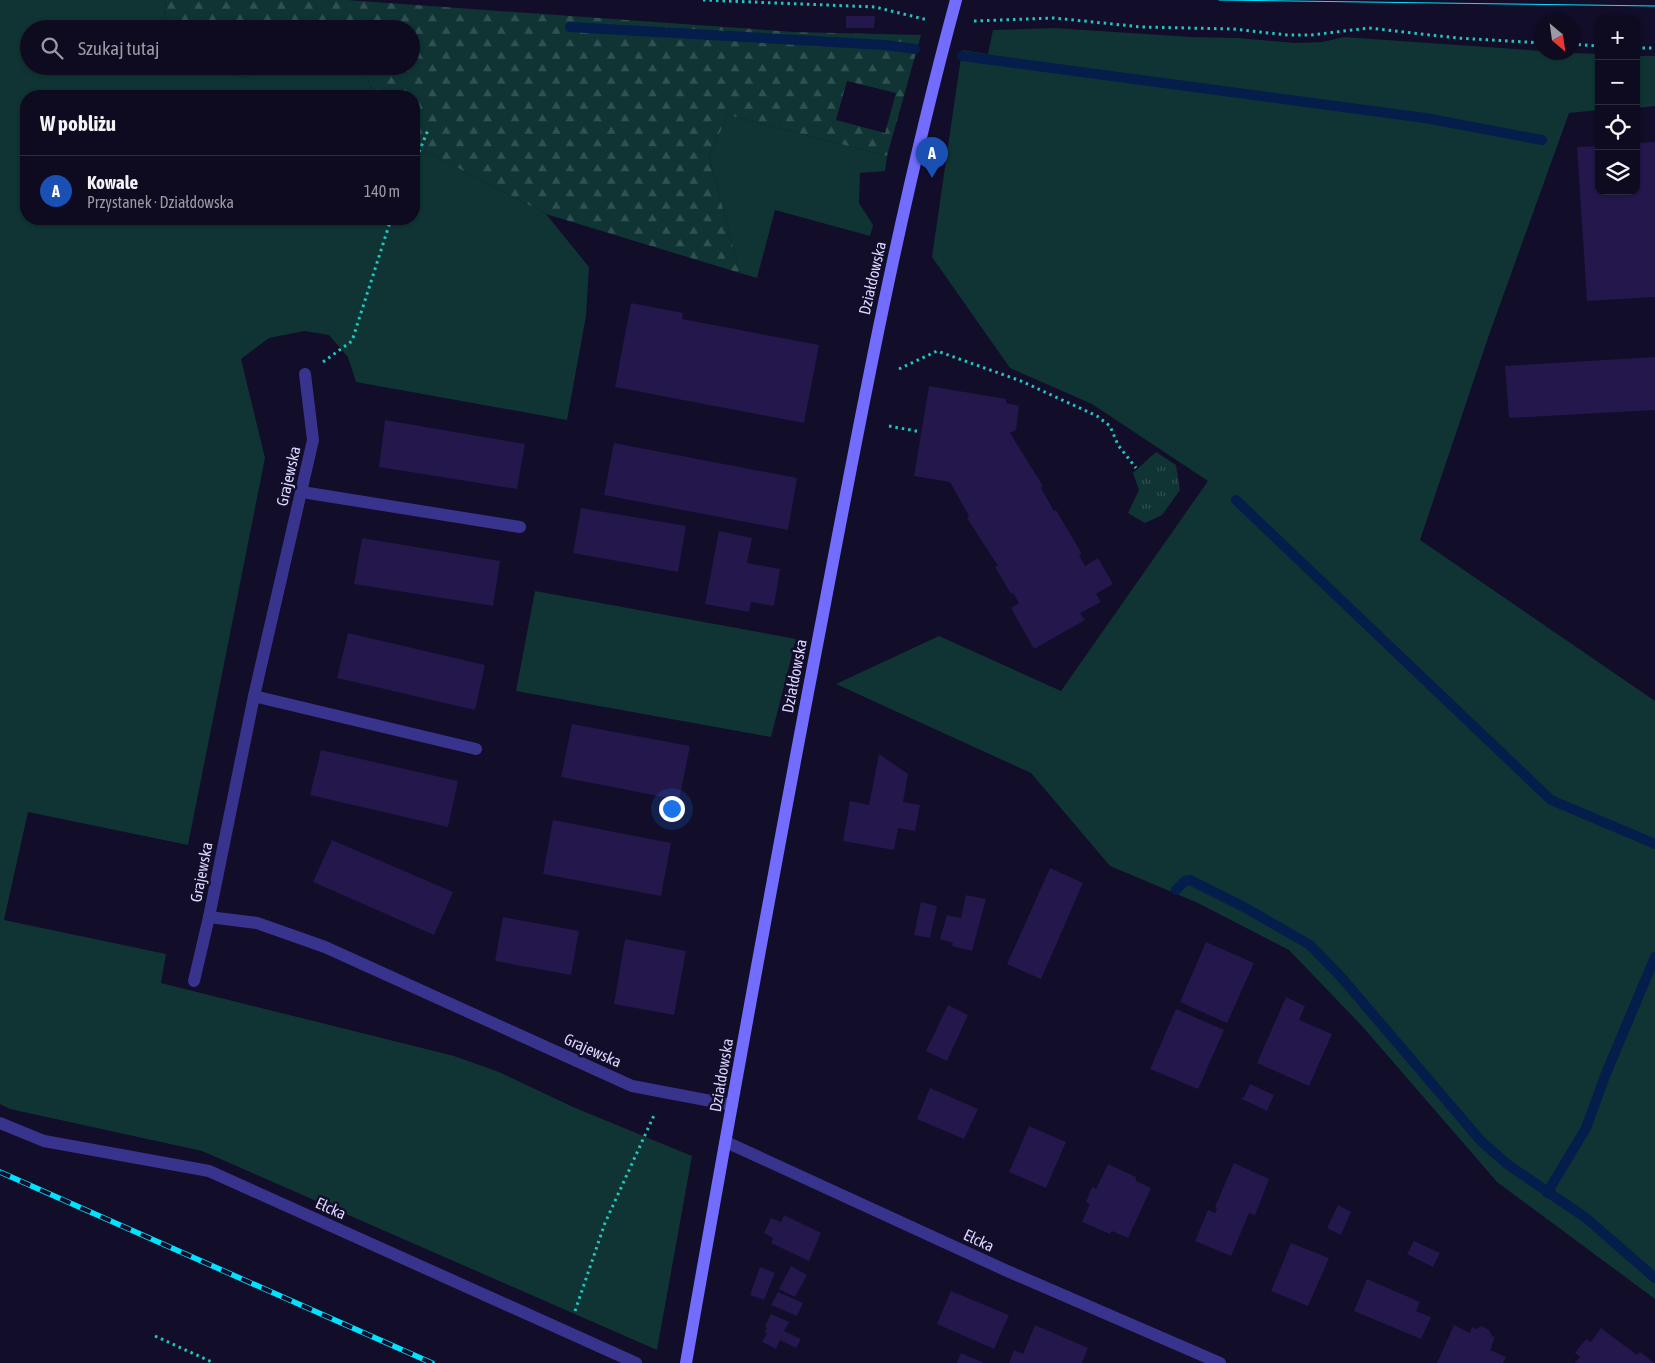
<!DOCTYPE html>
<html lang="pl">
<head>
<meta charset="utf-8">
<style>
  :root { --surface:#0e0a1f; --page:#1c182c; --text:#f1f3f6; --muted:#9b9aa4; --line:#2e2b3d; --accent:#0b8043 }
  body { margin:0; font-family:"Asap Condensed",sans-serif; background:var(--page); color:var(--text) }
  .controls { position:absolute; right:15px; top:15px; display:grid; overflow:hidden; border-radius:10px; box-shadow:0 1px 4px #0004 }
  .controls button { width:45px; height:45px; display:grid; place-items:center; padding:0; border:0; border-bottom:1px solid var(--line); background:var(--surface); color:var(--text); font:25px sans-serif }
  .compass { position:absolute; left:1535px; top:15px; width:45px; height:45px; border-radius:50%; background:var(--surface); box-shadow:0 1px 4px #0004; rotate:151deg }
  .you { position:absolute; left:671px; top:808px; width:18px; height:18px; margin:-12px; border:4px solid #fff; border-radius:50%; background:#1a73e8; box-shadow:0 0 0 8px #1a73e833 }
  .badge { display:grid; place-items:center; width:32px; height:32px; border-radius:50%; background:var(--accent); color:#fff; font-size:16px; font-weight:700 }
  .pin { position:absolute; translate:-50% -41px; filter:drop-shadow(0 1px 2px #0008) }
  .pin::after { content:''; position:absolute; top:26px; width:18px; height:15px; background:inherit; clip-path:polygon(0 0,100% 0,50% 100%) }
  .list { margin:0; padding:0; list-style:none }
  h2 { display:flex; justify-content:space-between; align-items:center; height:65px; margin:0; padding:0 20px; font-size:21px }
  h2 small { font-size:16px; font-weight:400; color:var(--muted) }
  .list li { display:grid; grid-template-columns:32px 1fr auto; gap:15px; align-items:center; box-sizing:border-box; height:70px; padding:0 20px; border-top:1px solid var(--line) }
  .list b { display:block; font-size:19px; white-space:nowrap }
  .list p { margin:0; font-size:16px; white-space:nowrap; color:var(--muted) }
  .list em { font-size:16px; font-style:normal; color:var(--muted) }
  .icon { flex:none; width:28px; height:28px; fill:none; stroke:currentColor; stroke-width:2; stroke-linecap:round; stroke-linejoin:round }
  .map { position:relative; flex:none; width:1655px; height:1363px; overflow:hidden }
  .search { position:absolute; background:var(--surface); box-shadow:0 1px 4px #0004; left:20px; top:20px; width:400px; height:55px; display:flex; align-items:center; gap:12px; box-sizing:border-box; padding:0 18px; border-radius:28px; color:var(--muted); font-size:19px }
  .panel { position:absolute; background:var(--surface); box-shadow:0 1px 4px #0004; left:20px; top:90px; width:400px; height:135px; border-radius:20px }
  .map>svg:first-child { display:block }
</style>
</head>
<body>
<div class="map">
<svg width="1655" height="1363" viewBox="0 0 1655 1363">
  <defs>
    <pattern id="forest-firs" width="22" height="20" patternUnits="userSpaceOnUse" patternTransform="scale(1.25)"><rect width="22" height="20" fill="#0f3433"/><path d="M5 1l3.5 6h-7zM16 11l3.5 6h-7z" fill="#315052"/></pattern>
    <pattern id="park-tufts" width="24" height="20" patternUnits="userSpaceOnUse" patternTransform="scale(1.25)"><rect width="24" height="20" fill="#0f3433"/><path d="M3 7l-1-3M5 7V3M7 7l1-3M15 17l-1-3M17 17v-4M19 17l1-3" fill="none" stroke="#315052"/></pattern>
  </defs>
  <rect width="100%" height="100%" fill="#120d29"/>
  <g fill="#0f3433">
    <polygon points="0,0 166,0 163,29 29,29 29,66 193,66 244,77 278,66 349,66 366,72 373,96 26,96 26,219 414,219 414,145 546,214 589,267 586,316 567,420 356,382 348,357 329,335 304,331 269,338 241,359 265,458 188,845 28,812 4,920 166,954 161,983 454,1056 499,1072 573,1107 692,1156 657,1350 202,1151 10,1109 0,1104"/>
    <polygon points="1054,28 1191,37 1238,38 1295,43 1323,42 1344,37 1542,51 1542,52 1599,54 1599,110 1569,113 1489,335 1420,540 1655,701 1655,1299 1497,1182 1362,1026 1289,950 1198,903 1110,866 1031,773 836,684 939,636 1061,691 1208,481 1092,404 1010,368 932,257 962,50 988,54 993,30"/>
    <polygon points="1636,56 1655,56 1655,106 1636,108"/>
    <polygon points="728,115 887,156 885,171 860,173 859,203 873,225 870,236 775,210 757,278 740,273 709,156"/>
    <polygon points="535,591 796,639 771,737 516,691"/>
  </g>
  <g fill="url(#forest-firs)" fill-rule="evenodd">
    <path d="M166 0H347L794 32 921 35 887 156 728 115 709 156 740 273 546 214 414 145V96H373L366 72 349 66H411V29H163ZM847 81 896 93 885 133 836 120Z"/>
    <polygon points="193,66 278,66 244,77"/>
  </g>
  <polygon fill="url(#park-tufts)" points="1156,452 1176,465 1180,490 1162,515 1145,523 1128,513 1139,490 1133,473"/>
  <g fill="none" stroke-linecap="round" stroke-linejoin="round">
    <g stroke="#041d4b" stroke-width="10">
      <polyline points="570,27 885,45 915,49"/>
      <polyline points="962,56 1425,118 1542,140"/>
      <polyline points="1236,500 1551,800 1655,844"/>
      <polyline points="1176,890 1185,881 1190,880 1244,907 1310,945 1341,977 1481,1141 1507,1164 1586,1218 1655,1278"/>
      <polyline points="1547,1193 1586,1128 1605,1076 1655,957"/>
    </g>
  </g>
  <g fill="#23174c">
    <polygon points="846,16 875,16 874,28 846,28"/>
    <polygon points="1655,142 1655,297 1587,301 1577,147 1599,146 1599,191 1636,191 1636,143"/>
    <polygon points="631,303 683,313 682,319 819,345 804,423 615,387"/>
    <polygon points="1655,357 1655,410 1509,418 1505,366"/>
    <polygon points="929,386 1006,399 1006,403 1019,406 1016,430 1010,433 1043,486 1041,488 1054,511 1056,510 1082,554 1079,555 1085,566 1098,558 1113,584 1096,594 1101,602 1080,613 1085,620 1034,649 1011,608 1019,603 1013,593 1011,594 995,567 998,566 967,518 969,516 950,482 914,476"/>
    <polygon points="385,420 525,444 517,489 379,467"/>
    <polygon points="614,443 797,478 788,530 604,495"/>
    <polygon points="581,508 686,526 678,572 573,553"/>
    <polygon points="719,531 752,538 747,563 780,569 774,606 751,602 749,612 705,604"/>
    <polygon points="362,538 500,561 493,606 354,584"/>
    <polygon points="348,633 485,665 475,710 337,678"/>
    <polygon points="572,724 690,746 679,800 561,777"/>
    <polygon points="321,750 458,781 448,827 310,795"/>
    <polygon points="879,754 908,774 903,802 920,805 915,831 898,828 894,850 843,841 850,801 869,805"/>
    <polygon points="553,820 671,843 661,896 543,874"/>
    <polygon points="332,840 453,892 434,935 313,882"/>
    <polygon points="1050,868 1083,883 1041,979 1007,964"/>
    <polygon points="966,895 986,899 972,951 952,946 953,943 940,939 947,915 961,918"/>
    <polygon points="921,902 937,906 930,938 914,935"/>
    <polygon points="503,917 579,931 571,975 495,961"/>
    <polygon points="625,939 686,951 674,1015 614,1004"/>
    <polygon points="1206,942 1254,963 1227,1023 1180,1002"/>
    <polygon points="1286,997 1305,1006 1299,1020 1332,1034 1309,1086 1257,1063"/>
    <polygon points="948,1005 968,1015 947,1061 926,1051"/>
    <polygon points="1176,1009 1224,1030 1198,1089 1150,1069"/>
    <polygon points="1250,1084 1274,1095 1267,1111 1240,1098 1244,1097"/>
    <polygon points="930,1088 978,1109 964,1139 917,1119"/>
    <polygon points="1029,1126 1066,1142 1046,1188 1009,1172"/>
    <polygon points="1234,1163 1269,1179 1255,1215 1249,1213 1231,1256 1195,1241 1208,1210 1215,1213 1217,1208 1215,1207"/>
    <polygon points="1108,1164 1136,1177 1136,1181 1151,1188 1128,1238 1112,1231 1110,1234 1082,1222 1090,1204 1086,1202 1092,1187 1096,1189"/>
    <polygon points="1338,1205 1351,1212 1341,1235 1327,1228"/>
    <polygon points="784,1215 821,1233 809,1261 771,1243 773,1238 764,1233 771,1218 781,1222"/>
    <polygon points="1414,1241 1440,1253 1433,1267 1407,1254"/>
    <polygon points="1291,1243 1329,1258 1308,1306 1271,1291"/>
    <polygon points="791,1266 807,1275 795,1297 779,1289"/>
    <polygon points="760,1267 775,1273 764,1300 750,1295"/>
    <polygon points="1367,1279 1420,1302 1416,1311 1431,1317 1421,1339 1354,1311"/>
    <polygon points="951,1291 1009,1315 994,1349 937,1324"/>
    <polygon points="778,1292 803,1303 797,1316 771,1305"/>
    <polygon points="771,1314 789,1322 784,1331 801,1339 796,1348 780,1340 776,1349 762,1342 767,1333 764,1332 767,1328 765,1326"/>
    <polygon points="1035,1325 1088,1348 1082,1363 1009,1363 1014,1350 1023,1354"/>
    <polygon points="1454,1325 1470,1333 1472,1327 1476,1329 1481,1326 1489,1330 1492,1336 1495,1337 1490,1350 1506,1357 1503,1363 1437,1363"/>
    <polygon points="1601,1328 1637,1355 1640,1352 1654,1363 1575,1363 1580,1357 1575,1353 1586,1339 1591,1342"/>
    <polygon points="961,1353 984,1363 957,1363"/>
  </g>
  <g fill="none" stroke-linecap="round" stroke-linejoin="round">
    <g stroke="#22c6bf" stroke-width="3" stroke-dasharray="2.5 4" stroke-linecap="butt">
      <polyline points="703,0 875,7 928,20"/>
      <polyline points="974,21 1054,18 1142,27 1233,29 1287,35 1311,35 1369,28 1457,38 1542,43"/>
      <polyline points="1572,44 1599,46"/>
      <polyline points="1636,48 1655,48"/>
      <polyline points="414,164 428,130"/>
      <polyline points="323,362 352,341 391,219"/>
      <polyline points="899,369 937,351 1021,381 1097,416 1110,426 1118,445 1136,468"/>
      <polyline points="889,426 921,432"/>
      <polyline points="575,1311 605,1223 655,1113"/>
      <polyline points="155,1336 214,1363"/>
    </g>
    <g stroke="#38338d" stroke-width="12">
      <polyline points="302,492 520,527"/>
      <polyline points="254,696 476,749"/>
      <polyline points="194,981 209,917"/>
    </g>
    <g stroke="#38338d" stroke-width="12">
      <polyline points="305,374 313,440 254,696 209,917 257,923 325,947 632,1086 732,1105"/>
      <polyline points="0,1123 44,1141 209,1171 636,1363"/>
      <polyline points="726,1142 1005,1270 1220,1363"/>
    </g>
    <path stroke="#726cff" stroke-width="12" d="M686 1363C730 1113 775 863 823 614 862 408 901 202 956 0"/>
    <polyline stroke="#01e2ff" stroke-width="1" points="1219,0 1655,6"/>
    <g stroke="#01e2ff" stroke-width="5.5">
      <polyline id="rail" points="0,1172 432,1363"/>
    </g>
    <use href="#rail" stroke="#120d29" stroke-width="4" stroke-dasharray="11" stroke-linecap="butt"/>
  </g>
  <g text-anchor="middle" stroke-width="5" stroke-linejoin="round" paint-order="stroke">
    <g font-size="16" fill="#dbd5ff" stroke="#120d29">
      <text transform="translate(872 278) rotate(-77)" y="6">Działdowska</text>
      <text transform="translate(288 476) rotate(-77)" y="6">Grajewska</text>
      <text transform="translate(794 676) rotate(-79)" y="6">Działdowska</text>
      <text transform="translate(201 872) rotate(-79)" y="6">Grajewska</text>
      <text transform="translate(593 1050) rotate(24)" y="6">Grajewska</text>
      <text transform="translate(721 1075) rotate(-80)" y="6">Działdowska</text>
      <text transform="translate(331 1208) rotate(24)" y="6">Ełcka</text>
      <text transform="translate(979 1240) rotate(25)" y="6">Ełcka</text>
    </g>
  </g>
</svg>
<div class="controls">
<button>+</button>
<button>−</button>
<button><svg class="icon" aria-label="locate" viewBox="0 0 24 24"><circle cx="12" cy="12" r="6"/><path d="M12 2v4M12 18v4M2 12h4M18 12h4"/></svg></button>
<button><svg class="icon" aria-label="layers" viewBox="0 0 24 24"><path d="M12 4l9 5-9 5-9-5zM3 14l9 5 9-5"/></svg></button>
</div>
<svg class="compass" viewBox="-18 -18 36 36"><path d="M0-13l5 13h-10z" fill="#e53935"/><path d="M0 13l5-13h-10z" fill="#9b9aa4"/></svg>
<div class="you"></div>
<div class="pin badge" style="left:932px;top:178px;background:#1a4fb4">A</div>
<div class="search"><svg class="icon" aria-label="search" viewBox="0 0 24 24"><circle cx="10" cy="10" r="6"/><path d="M15 15l6 6"/></svg>Szukaj tutaj</div>
<section class="panel">
<h2>W pobliżu<small></small></h2>
<ul class="list">
<li><span class="badge" style="background:#1a4fb4">A</span><div><b>Kowale</b><p>Przystanek · Działdowska</p></div><em>140 m</em></li>
</ul>
</section>
</div>
</body>
</html>
